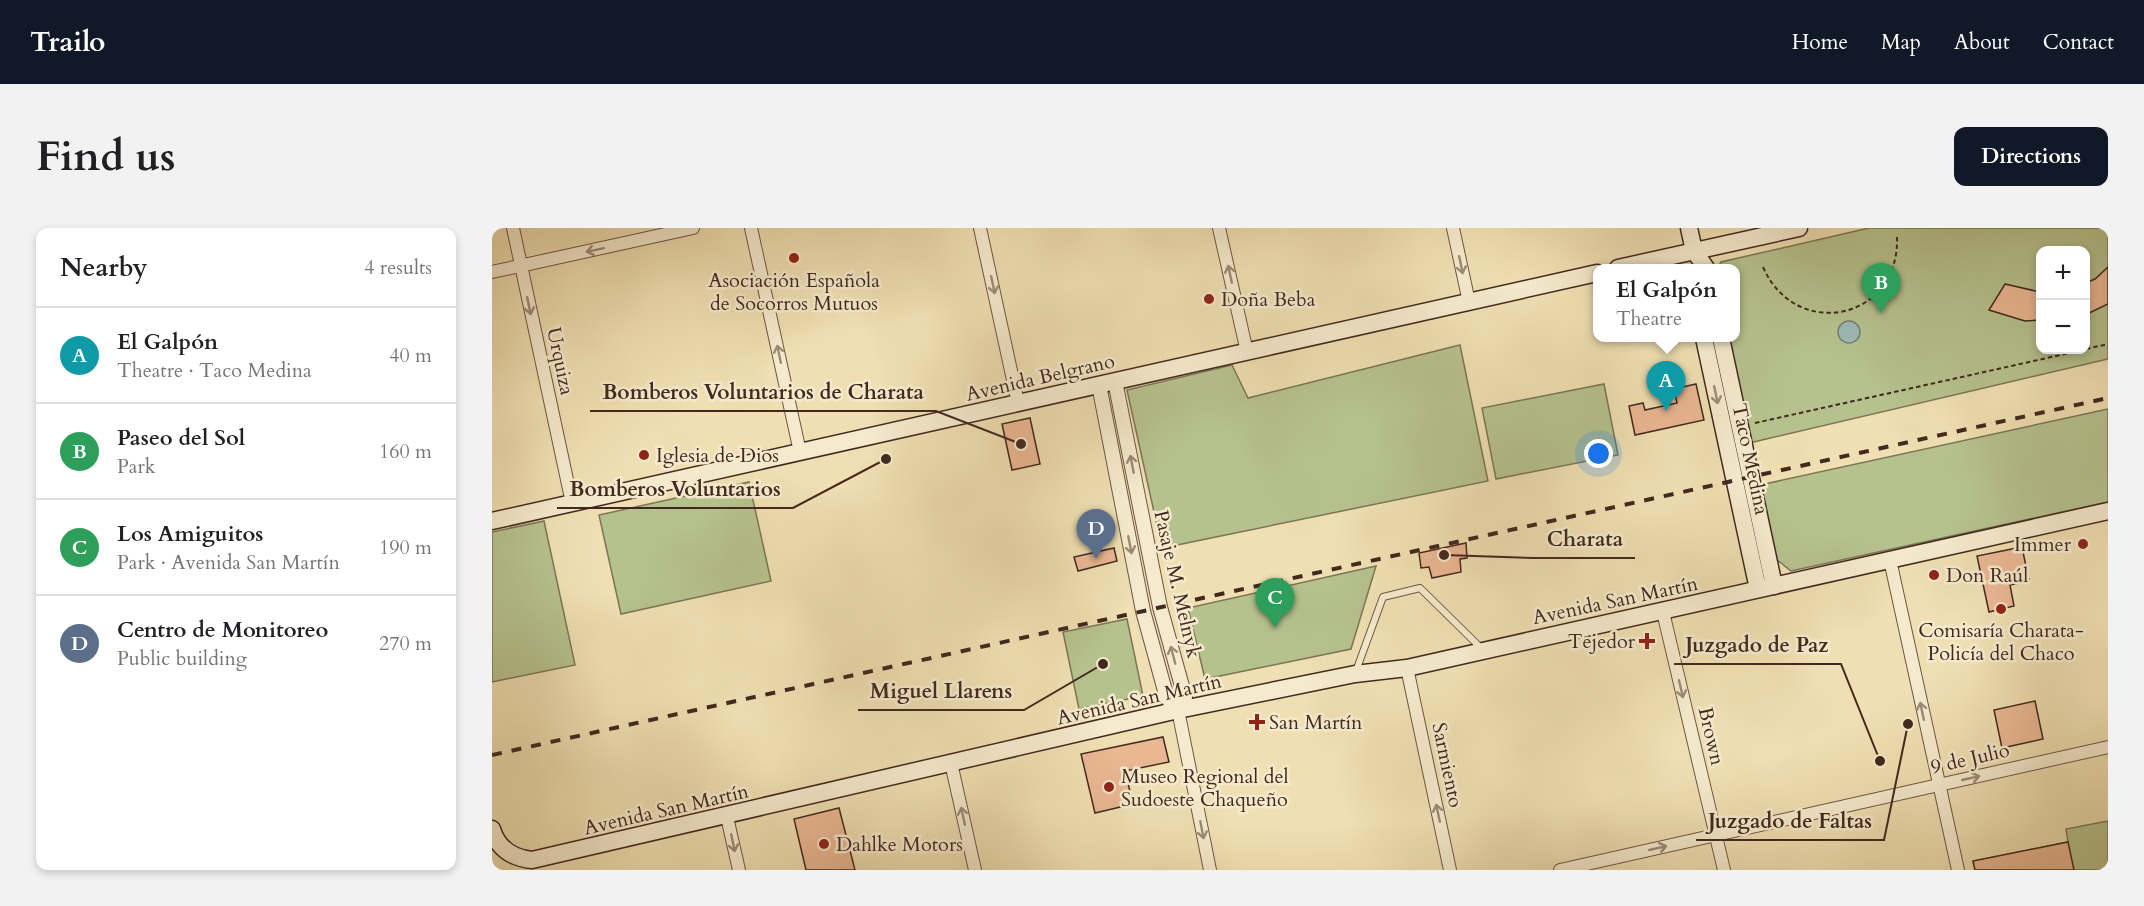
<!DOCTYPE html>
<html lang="en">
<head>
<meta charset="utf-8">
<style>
  :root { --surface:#fff; --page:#f2f2f2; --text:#202124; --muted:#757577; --line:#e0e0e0; --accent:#111827 }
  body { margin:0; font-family:Cardo,serif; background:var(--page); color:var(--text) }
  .controls { position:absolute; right:18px; top:18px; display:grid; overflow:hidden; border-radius:12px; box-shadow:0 3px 9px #0003 }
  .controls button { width:54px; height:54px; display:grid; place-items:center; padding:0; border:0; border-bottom:2px solid var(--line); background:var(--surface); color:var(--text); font:30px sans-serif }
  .you { position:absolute; left:1107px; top:226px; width:21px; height:21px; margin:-15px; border:4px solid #fff; border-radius:50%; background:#1a73e8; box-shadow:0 0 0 9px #1a73e833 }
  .badge { display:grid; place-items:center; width:39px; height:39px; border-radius:50%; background:var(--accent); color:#fff; font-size:20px; font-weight:700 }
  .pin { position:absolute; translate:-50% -50px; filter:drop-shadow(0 2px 3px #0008) }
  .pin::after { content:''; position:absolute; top:32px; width:21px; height:18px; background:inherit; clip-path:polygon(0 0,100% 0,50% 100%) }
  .popup { position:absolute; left:1101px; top:36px; width:147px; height:78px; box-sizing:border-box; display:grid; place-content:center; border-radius:12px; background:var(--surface); filter:drop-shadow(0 2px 4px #0005); font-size:20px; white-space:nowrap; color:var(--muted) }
  .popup b { font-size:22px; color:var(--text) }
  .popup::after { content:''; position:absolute; left:50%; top:100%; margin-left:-12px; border:12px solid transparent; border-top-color:var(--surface) }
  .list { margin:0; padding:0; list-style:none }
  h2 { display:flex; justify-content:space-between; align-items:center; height:78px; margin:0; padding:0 24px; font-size:26px }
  h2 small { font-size:20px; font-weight:400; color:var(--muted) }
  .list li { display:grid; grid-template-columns:39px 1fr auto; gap:18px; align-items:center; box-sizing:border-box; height:96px; padding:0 24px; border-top:2px solid var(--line) }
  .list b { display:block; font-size:22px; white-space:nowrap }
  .list p { margin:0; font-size:20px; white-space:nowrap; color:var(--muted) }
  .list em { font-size:20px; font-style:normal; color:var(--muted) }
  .map { position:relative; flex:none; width:1616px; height:642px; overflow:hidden; border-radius:12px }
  header { display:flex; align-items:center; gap:36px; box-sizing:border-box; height:84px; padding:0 30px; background:var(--accent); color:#fff }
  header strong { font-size:28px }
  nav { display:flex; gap:33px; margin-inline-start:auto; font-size:21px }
  .intro { display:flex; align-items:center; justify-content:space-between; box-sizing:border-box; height:144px; padding:0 36px }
  h1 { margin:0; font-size:42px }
  .button { padding:15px 27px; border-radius:12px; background:var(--accent); color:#fff; font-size:21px; font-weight:700 }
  main { display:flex; gap:36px; padding:0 36px }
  aside { flex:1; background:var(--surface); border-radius:12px; box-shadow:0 3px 9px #0003 }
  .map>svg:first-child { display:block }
</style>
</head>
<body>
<header>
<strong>Trailo</strong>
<nav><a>Home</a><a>Map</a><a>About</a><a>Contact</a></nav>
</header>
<div class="intro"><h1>Find us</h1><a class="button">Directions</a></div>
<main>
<aside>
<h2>Nearby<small>4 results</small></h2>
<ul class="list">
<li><span class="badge" style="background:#0f9aa8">A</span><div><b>El Galpón</b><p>Theatre · Taco Medina</p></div><em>40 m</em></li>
<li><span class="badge" style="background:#2e9e5b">B</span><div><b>Paseo del Sol</b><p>Park</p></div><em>160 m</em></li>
<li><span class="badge" style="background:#2e9e5b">C</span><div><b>Los Amiguitos</b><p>Park · Avenida San Martín</p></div><em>190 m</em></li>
<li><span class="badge" style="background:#5c6f8a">D</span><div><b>Centro de Monitoreo</b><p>Public building</p></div><em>270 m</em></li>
</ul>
</aside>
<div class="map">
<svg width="1616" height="642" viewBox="0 0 1616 642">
  <rect width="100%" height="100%" fill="#efdfb2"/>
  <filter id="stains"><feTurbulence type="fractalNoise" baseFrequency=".00333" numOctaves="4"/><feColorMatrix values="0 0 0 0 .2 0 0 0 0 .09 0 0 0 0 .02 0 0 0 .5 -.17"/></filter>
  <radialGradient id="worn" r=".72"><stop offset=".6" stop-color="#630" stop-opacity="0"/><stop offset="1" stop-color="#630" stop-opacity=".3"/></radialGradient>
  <g fill="#b6c28e" stroke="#7c7656" stroke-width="1.5" fill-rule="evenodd">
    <path d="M1377 0H1616V131L1257 215 1235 110H1243V40H1226L1229 34ZM1548 22H1594V122H1548Z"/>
    <polygon points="968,117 996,253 670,320 635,162 740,137 756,170"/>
    <polygon points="1112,156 1126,227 1004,251 990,180"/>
    <polygon points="1616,181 1616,274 1299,343 1284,331 1268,257"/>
    <polygon points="257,254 279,353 129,386 107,287"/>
    <polygon points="52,293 83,437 0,454 0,304"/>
    <polygon points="884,338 859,421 713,451 696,380"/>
    <polygon points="635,391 651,468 587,481 571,404"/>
    <polygon points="1616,593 1616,642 1483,642 1481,633 1576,614 1574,601"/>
  </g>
  <circle fill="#9dbab6" stroke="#79807a" stroke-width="1.5" cx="1357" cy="104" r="11"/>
  <g fill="#eab793" stroke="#42291f" stroke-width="1.5">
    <polygon points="1616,39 1616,76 1593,87 1593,55 1603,51"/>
    <polygon points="1513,56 1548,64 1548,92 1533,93 1497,82"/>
    <polygon points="1204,156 1212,192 1143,207 1137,178 1151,175 1153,182 1185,175 1182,161"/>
    <polygon points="538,190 548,236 520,242 510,196"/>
    <polygon points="974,315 975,330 968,331 969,344 940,350 937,339 929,340 927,325"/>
    <polygon points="1530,319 1537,353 1518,357 1522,378 1497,384 1485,328"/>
    <polygon points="622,320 625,333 586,343 582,329"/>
    <polygon points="1543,473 1551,511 1510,520 1502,482"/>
    <polygon points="671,509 677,534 633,543 641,576 603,585 589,526"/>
    <polygon points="347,580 363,642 314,642 302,591"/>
    <polygon points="1576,614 1582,642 1483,642 1481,633"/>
  </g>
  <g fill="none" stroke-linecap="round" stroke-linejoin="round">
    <g stroke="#6d5644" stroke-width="8">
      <polyline id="service" points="864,443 891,369 928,360 990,421"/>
    </g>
    <g stroke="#6d5644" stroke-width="14">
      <g id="minor">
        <polyline points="21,0 80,275"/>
        <polyline points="259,0 308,224"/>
        <polyline points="488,0 526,175"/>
        <polyline points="727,0 755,124"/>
        <polyline points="961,0 977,74"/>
        <polyline points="0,44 201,0"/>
        <polyline points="1398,332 1466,642"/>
        <polyline points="1171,384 1232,642"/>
        <polyline points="915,440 958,642"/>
        <polyline points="686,482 718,642"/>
        <polyline points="459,535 483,642"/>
        <polyline points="235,589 247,642"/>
        <polyline points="1068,642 1616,519"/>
      </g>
    </g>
    <g stroke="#6d5644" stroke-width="16">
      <polyline id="tertiary" points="607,157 651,383 675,470 686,482 693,469 668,379 623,153"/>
    </g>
    <g stroke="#42291f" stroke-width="19">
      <g id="secondary">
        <polyline points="1197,0 1202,23 1214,40"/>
        <polyline points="1126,40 1307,0"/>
        <polyline points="1212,110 1266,361"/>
        <polyline points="1229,110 1282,358"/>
        <polyline points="0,293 1105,45"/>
        <path d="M0 601C6 621 21 630 40 632L686 482 863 446 915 440 1616 283"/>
      </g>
    </g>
    <g stroke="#42291f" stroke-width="2" stroke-dasharray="4.5 3" stroke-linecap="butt">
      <path d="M1271 39C1304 114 1408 92 1405 9"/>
      <polyline points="1594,121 1616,116"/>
      <polyline points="1263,195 1591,122"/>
    </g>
    <use href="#service" stroke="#f5eacd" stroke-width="6"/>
    <use href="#minor" stroke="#f5eacd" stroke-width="12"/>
    <use href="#tertiary" stroke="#f5eacd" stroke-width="14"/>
    <use href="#secondary" stroke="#f5eacd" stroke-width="16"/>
    <polyline stroke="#42291f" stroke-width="4" stroke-dasharray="10 10" stroke-linecap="butt" points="0,527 1616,170"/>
  </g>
  <defs><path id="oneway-shaft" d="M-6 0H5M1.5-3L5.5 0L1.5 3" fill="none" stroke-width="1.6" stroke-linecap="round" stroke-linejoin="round" transform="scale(1.5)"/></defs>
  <g stroke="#9c8a76">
    <use href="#oneway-shaft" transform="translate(103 22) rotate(168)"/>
    <use href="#oneway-shaft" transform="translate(969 37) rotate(78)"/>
    <use href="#oneway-shaft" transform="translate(738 46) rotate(-102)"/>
    <use href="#oneway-shaft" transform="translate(501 57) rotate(78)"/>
    <use href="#oneway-shaft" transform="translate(37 78) rotate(78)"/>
    <use href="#oneway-shaft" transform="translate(287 126) rotate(-102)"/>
    <use href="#oneway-shaft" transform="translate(1224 167) rotate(78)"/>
    <use href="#oneway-shaft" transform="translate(640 236) rotate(-101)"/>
    <use href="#oneway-shaft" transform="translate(638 317) rotate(79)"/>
    <use href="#oneway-shaft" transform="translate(681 427) rotate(-105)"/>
    <use href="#oneway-shaft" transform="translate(1189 461) rotate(77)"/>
    <use href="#oneway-shaft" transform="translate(1430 483) rotate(-102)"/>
    <use href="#oneway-shaft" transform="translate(1479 550) rotate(-13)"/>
    <use href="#oneway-shaft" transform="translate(946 585) rotate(-102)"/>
    <use href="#oneway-shaft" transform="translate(471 588) rotate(-102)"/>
    <use href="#oneway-shaft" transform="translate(710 602) rotate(79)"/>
    <use href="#oneway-shaft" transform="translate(241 615) rotate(78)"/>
    <use href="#oneway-shaft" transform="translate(1166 620) rotate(-13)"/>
  </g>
  <g fill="#8f2418" stroke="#f5eacd" stroke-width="2">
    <circle cx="302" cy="30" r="6"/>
    <circle cx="717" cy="71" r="6"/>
    <circle cx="152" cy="227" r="6"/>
    <circle cx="1591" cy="316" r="6"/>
    <circle cx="1442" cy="347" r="6"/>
    <circle cx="1509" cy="381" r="6"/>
    <path d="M1152 404h6v6h6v6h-6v6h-6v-6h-6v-6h6z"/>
    <path d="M762 485h6v6h6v6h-6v6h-6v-6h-6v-6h6z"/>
    <circle cx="617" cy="559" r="6"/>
    <circle cx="332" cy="616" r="6"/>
  </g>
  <g text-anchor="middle" stroke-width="5" stroke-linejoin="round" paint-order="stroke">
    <g font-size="20" fill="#42291f" stroke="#f5eacd" text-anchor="start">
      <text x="302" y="59" text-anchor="middle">Asociación Española<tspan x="302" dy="23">de Socorros Mutuos</tspan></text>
      <text x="729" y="78">Doña Beba</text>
      <text x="164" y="234">Iglesia de Dios</text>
      <text x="1579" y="323" text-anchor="end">Immer</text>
      <text x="1454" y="354">Don Raúl</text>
      <text x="1509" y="409" text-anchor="middle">Comisaría Charata-<tspan x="1509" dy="23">Policía del Chaco</tspan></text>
      <text x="1143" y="420" text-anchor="end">Tejedor</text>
      <text x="777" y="501">San Martín</text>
      <text x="629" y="555">Museo Regional del<tspan x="629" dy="23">Sudoeste Chaqueño</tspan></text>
      <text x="344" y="623">Dahlke Motors</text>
    </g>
    <g font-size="20" fill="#42291f" stroke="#f5eacd">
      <text transform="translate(69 133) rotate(78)" y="7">Urquiza</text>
      <text transform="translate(548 149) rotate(-13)" y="7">Avenida Belgrano</text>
      <text transform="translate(1259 231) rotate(78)" y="7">Taco Medina</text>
      <text transform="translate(686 356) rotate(77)" y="7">Pasaje M. Melnyk</text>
      <text transform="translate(1123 372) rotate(-12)" y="7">Avenida San Martín</text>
      <text transform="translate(647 471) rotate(-13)" y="7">Avenida San Martín</text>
      <text transform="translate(1220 508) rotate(77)" y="7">Brown</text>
      <text transform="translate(1478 530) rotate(-13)" y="7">9 de Julio</text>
      <text transform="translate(956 537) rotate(78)" y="7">Sarmiento</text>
      <text transform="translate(174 581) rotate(-13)" y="7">Avenida San Martín</text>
    </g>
  </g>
  <path fill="none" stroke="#42291f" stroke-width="2" d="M529 216L444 183H98M394 231L301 280H65M952 327L1042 330H1143M1388 533L1349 436H1182M611 436L532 482H366M1416 496L1392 612H1204"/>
  <g fill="#42291f" stroke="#f5eacd" stroke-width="2">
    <circle cx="529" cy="216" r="6"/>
    <circle cx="394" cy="231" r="6"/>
    <circle cx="952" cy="327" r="6"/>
    <circle cx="1388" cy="533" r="6"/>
    <circle cx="611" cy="436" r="6"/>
    <circle cx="1416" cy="496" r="6"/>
  </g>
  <g font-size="21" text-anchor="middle" font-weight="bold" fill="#42291f" stroke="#f5eacd" stroke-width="5" stroke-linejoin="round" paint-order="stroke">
    <text x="271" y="171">Bomberos Voluntarios de Charata</text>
    <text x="183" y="268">Bomberos Voluntarios</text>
    <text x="1093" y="318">Charata</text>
    <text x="1265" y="424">Juzgado de Paz</text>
    <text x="449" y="470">Miguel Llarens</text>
    <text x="1298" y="600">Juzgado de Faltas</text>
  </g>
  <rect width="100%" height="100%" filter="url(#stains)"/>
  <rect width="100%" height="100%" fill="url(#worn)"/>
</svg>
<div class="controls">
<button>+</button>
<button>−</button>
</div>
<div class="you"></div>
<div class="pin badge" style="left:1174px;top:183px;background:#0f9aa8">A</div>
<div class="popup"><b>El Galpón</b>Theatre</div>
<div class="pin badge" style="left:1389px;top:85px;background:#2e9e5b">B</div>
<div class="pin badge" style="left:783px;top:400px;background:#2e9e5b">C</div>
<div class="pin badge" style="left:604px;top:331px;background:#5c6f8a">D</div>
</div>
</main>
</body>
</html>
